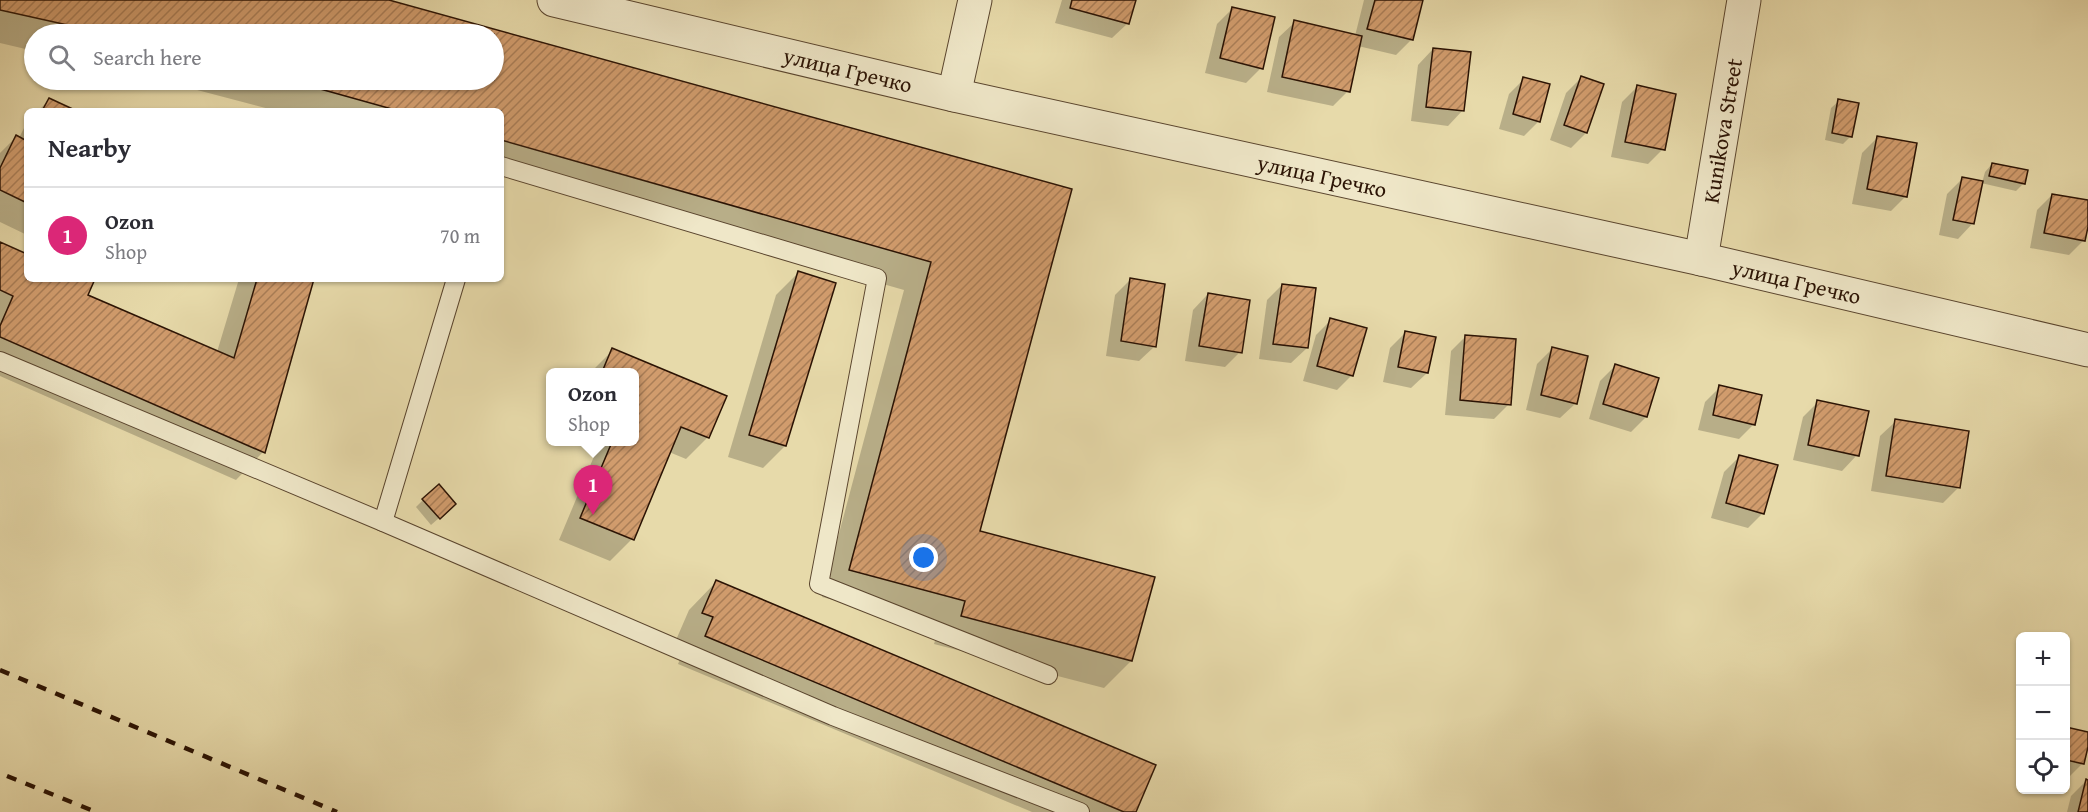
<!DOCTYPE html>
<html lang="en">
<head>
<meta charset="utf-8">
<style>
  :root { --surface:#fff; --page:#f7f7f7; --text:#2b2b33; --muted:#7c7c81; --line:#e1e1e2; --accent:#db2777 }
  body { margin:0; font-family:"Gentium Book Plus",serif; background:var(--page); color:var(--text) }
  .controls { position:absolute; right:18px; bottom:18px; display:grid; overflow:hidden; border-radius:9px; box-shadow:0 2px 4px #0004 }
  .controls button { width:54px; height:54px; display:grid; place-items:center; padding:0; border:0; border-bottom:2px solid var(--line); background:var(--surface); color:var(--text); font:30px sans-serif }
  .you { position:absolute; left:924px; top:558px; width:21px; height:21px; margin:-15px; border:4px solid #fff; border-radius:50%; background:#1a73e8; box-shadow:0 0 0 9px #1a73e833 }
  .badge { display:grid; place-items:center; width:39px; height:39px; border-radius:50%; background:var(--accent); color:#fff; font-size:20px; font-weight:700 }
  .pin { position:absolute; translate:-50% -50px; filter:drop-shadow(0 2px 3px #0008) }
  .pin::after { content:''; position:absolute; top:32px; width:21px; height:18px; background:inherit; clip-path:polygon(0 0,100% 0,50% 100%) }
  .popup { position:absolute; left:546px; top:368px; width:93px; height:78px; box-sizing:border-box; display:grid; place-content:center; border-radius:9px; background:var(--surface); filter:drop-shadow(0 2px 4px #0005); font-size:20px; white-space:nowrap; color:var(--muted) }
  .popup b { font-size:22px; color:var(--text) }
  .popup::after { content:''; position:absolute; left:50%; top:100%; margin-left:-12px; border:12px solid transparent; border-top-color:var(--surface) }
  .list { margin:0; padding:0; list-style:none }
  h2 { display:flex; justify-content:space-between; align-items:center; height:78px; margin:0; padding:0 24px; font-size:26px }
  h2 small { font-size:20px; font-weight:400; color:var(--muted) }
  .list li { display:grid; grid-template-columns:39px 1fr auto; gap:18px; align-items:center; box-sizing:border-box; height:96px; padding:0 24px; border-top:2px solid var(--line) }
  .list b { display:block; font-size:22px; white-space:nowrap }
  .list p { margin:0; font-size:20px; white-space:nowrap; color:var(--muted) }
  .list em { font-size:20px; font-style:normal; color:var(--muted) }
  .icon { flex:none; width:33px; height:33px; fill:none; stroke:currentColor; stroke-width:2; stroke-linecap:round; stroke-linejoin:round }
  .map { position:relative; flex:none; width:2088px; height:812px; overflow:hidden }
  .search { position:absolute; background:var(--surface); box-shadow:0 2px 4px #0004; left:24px; top:24px; width:480px; height:66px; display:flex; align-items:center; gap:15px; box-sizing:border-box; padding:0 21px; border-radius:33px; color:var(--muted); font-size:22px }
  .panel { position:absolute; background:var(--surface); box-shadow:0 2px 4px #0004; left:24px; top:108px; width:480px; height:174px; border-radius:9px }
  .map>svg:first-child { display:block }
</style>
</head>
<body>
<div class="map">
<svg width="2088" height="812" viewBox="0 0 2088 812">
  <defs>
    <pattern id="building-hatch" width="6" height="6" patternUnits="userSpaceOnUse" patternTransform="scale(1.5)"><rect width="6" height="6" fill="#d19c6d"/><path d="M-1 1l2-2M0 6l6-6M5 7l2-2" fill="none" stroke="#aa7e57"/></pattern>
  </defs>
  <rect width="100%" height="100%" fill="#e7daaa"/>
  <filter id="stains"><feTurbulence type="fractalNoise" baseFrequency=".00333" numOctaves="4"/><feColorMatrix values="0 0 0 0 .2 0 0 0 0 .09 0 0 0 0 .02 0 0 0 .5 -.17"/></filter>
  <radialGradient id="worn" r=".72"><stop offset=".6" stop-color="#630" stop-opacity="0"/><stop offset="1" stop-color="#630" stop-opacity=".3"/></radialGradient>
  <g fill="#0003">
    <polygon points="0,0 383,0 1070,190 978,532 1131,661 1104,688 934,644 939,628 822,597 904,290 501,175 501,111 277,111 159,80 494,80 494,34 34,34 34,51 0,43"/>
    <polygon points="1062,0 1134,0 1128,23 1112,38 1055,23"/>
    <polygon points="1364,0 1421,0 1411,40 1396,55 1358,46 1348,91 1333,106 1267,92 1279,37 1295,22 1355,36"/>
    <polygon points="1232,9 1261,68 1246,83 1205,73 1217,24"/>
    <polygon points="1433,49 1463,110 1448,126 1411,121 1418,65"/>
    <polygon points="1581,78 1586,133 1571,148 1550,140 1566,93"/>
    <polygon points="1524,79 1539,121 1524,136 1499,129 1509,94"/>
    <polygon points="1637,87 1663,149 1648,164 1611,157 1622,102"/>
    <polygon points="49,100 73,111 38,111"/>
    <polygon points="1839,101 1851,136 1843,144 1825,140 1831,108"/>
    <polygon points="27,122 27,235 0,222 0,153 16,137 19,138"/>
    <polygon points="1877,138 1906,196 1891,211 1852,204 1862,153"/>
    <polygon points="1992,164 2024,183 2016,191 1981,183 1973,223 1958,239 1939,235 1947,194 1962,179 1982,183 1985,172"/>
    <polygon points="2052,195 2088,202 2088,219 2084,240 2069,255 2030,248 2037,210"/>
    <polygon points="0,244 23,254 27,250 27,279 94,279 86,296 217,352 239,279 313,279 263,452 236,480 0,376"/>
    <polygon points="798,273 785,446 763,468 728,457 776,295"/>
    <polygon points="1130,280 1155,346 1139,361 1106,356 1115,295"/>
    <polygon points="1282,285 1307,348 1291,363 1259,359 1267,300"/>
    <polygon points="1208,294 1240,352 1225,367 1185,361 1193,310"/>
    <polygon points="1331,320 1352,375 1337,390 1303,381 1316,335"/>
    <polygon points="1405,333 1427,373 1411,388 1383,382 1390,348"/>
    <polygon points="1466,336 1509,404 1494,419 1445,415 1451,351"/>
    <polygon points="1552,349 1576,403 1560,418 1526,410 1537,364"/>
    <polygon points="613,350 708,437 686,459 669,452 632,539 610,561 559,540 600,442 635,442 635,372 591,372"/>
    <polygon points="1615,366 1657,379 1646,417 1631,432 1589,419 1600,381"/>
    <polygon points="1720,387 1754,424 1739,439 1698,430 1705,402"/>
    <polygon points="1818,402 1857,455 1842,471 1793,460 1803,417"/>
    <polygon points="1896,421 1959,487 1943,503 1871,491 1880,436"/>
    <polygon points="1739,457 1763,513 1748,528 1711,518 1724,472"/>
    <polygon points="423,500 447,511 431,525 416,507"/>
    <polygon points="716,582 1135,812 1032,812 678,664 686,645 676,640 689,610"/>
    <polygon points="2066,728 2088,734 2082,764 2067,779 2066,779"/>
    <polygon points="2020,754 2020,768 2017,767"/>
    <polygon points="2086,781 2088,781 2088,812 2067,812 2071,796"/>
  </g>
  <g fill="url(#building-hatch)" stroke="#2b1304" stroke-width="1.5">
    <polygon points="0,0 389,0 1072,189 980,531 1155,577 1132,661 961,616 965,601 849,570 931,262 501,140 501,111 399,111 288,80 494,80 494,34 108,34 0,10"/>
    <polygon points="1072,0 1136,0 1129,24 1070,8"/>
    <polygon points="1375,0 1423,0 1413,40 1367,29"/>
    <polygon points="1232,7 1275,17 1263,69 1220,58"/>
    <polygon points="1294,20 1362,36 1350,92 1282,77"/>
    <polygon points="1433,48 1471,52 1464,111 1426,107"/>
    <polygon points="1581,76 1604,84 1587,133 1564,125"/>
    <polygon points="1523,77 1550,84 1540,122 1513,114"/>
    <polygon points="1637,85 1676,94 1665,150 1625,142"/>
    <polygon points="49,98 77,111 42,111"/>
    <polygon points="1838,99 1859,103 1852,137 1832,133"/>
    <polygon points="16,135 27,141 27,203 0,190 0,168"/>
    <polygon points="1877,136 1917,143 1907,197 1867,189"/>
    <polygon points="1992,163 2028,170 2025,184 1989,176"/>
    <polygon points="1962,177 1983,181 1974,224 1953,220"/>
    <polygon points="2052,194 2088,200 2088,227 2085,241 2044,233"/>
    <polygon points="0,242 27,254 27,279 95,279 88,295 234,358 257,279 314,279 265,453 0,337 0,326 13,296 0,290"/>
    <polygon points="798,271 836,283 786,446 749,435"/>
    <polygon points="1130,278 1165,284 1156,347 1121,341"/>
    <polygon points="1282,284 1316,288 1308,348 1273,344"/>
    <polygon points="1208,293 1250,300 1242,353 1199,346"/>
    <polygon points="1330,318 1367,328 1353,376 1317,366"/>
    <polygon points="1405,331 1436,337 1428,373 1398,367"/>
    <polygon points="1465,335 1516,339 1511,405 1460,400"/>
    <polygon points="1552,347 1588,356 1577,404 1541,395"/>
    <polygon points="612,348 727,396 709,438 681,427 634,540 580,518 612,442 635,442 635,372 602,372"/>
    <polygon points="1615,364 1659,378 1647,417 1603,404"/>
    <polygon points="1719,385 1762,395 1755,425 1713,415"/>
    <polygon points="1817,400 1869,411 1859,456 1808,445"/>
    <polygon points="1895,419 1969,431 1960,488 1886,476"/>
    <polygon points="1739,455 1778,465 1764,514 1726,503"/>
    <polygon points="439,484 456,504 440,519 422,499"/>
    <polygon points="716,580 1156,765 1136,812 1124,812 705,636 713,617 702,613"/>
    <polygon points="2066,727 2088,732 2088,747 2084,764 2066,760"/>
    <polygon points="2086,779 2088,780 2088,812 2078,812"/>
  </g>
  <g fill="none" stroke-linecap="round" stroke-linejoin="round">
    <g stroke="#5a452e" stroke-width="20">
      <g id="lane">
        <polyline points="501,166 877,278 819,584 1048,675"/>
        <polyline points="0,361 383,522 833,716 1080,812"/>
        <polyline points="383,522 456,279"/>
      </g>
    </g>
    <g stroke="#5a452e" stroke-width="35">
      <g id="street">
        <path id="s1" d="M554 0 954 95 1701 259 2088 350"/>
        <polyline points="954,95 975,0"/>
        <path id="s2" d="M1701 259 1744 0"/>
      </g>
    </g>
    <use href="#lane" stroke="#efe7c8" stroke-width="18"/>
    <use href="#street" stroke="#efe7c8" stroke-width="33"/>
    <g stroke="#2b1304" stroke-width="4.5" stroke-dasharray="10 10" stroke-linecap="butt">
      <polyline points="0,670 337,812"/>
      <polyline points="7,776 96,812"/>
    </g>
  </g>
  <g text-anchor="middle" stroke-width="6" stroke-linejoin="round" paint-order="stroke">
    <g font-size="22" fill="#2b1304" stroke="#efe7c8">
      <text dy="8" stroke="none"><textPath href="#s1" startOffset="302">улица Гречко</textPath></text>
      <text dy="8" stroke="none"><textPath href="#s2" startOffset="130">Kunikova Street</textPath></text>
      <text dy="8" stroke="none"><textPath href="#s1" startOffset="788">улица Гречко</textPath></text>
      <text dy="8" stroke="none"><textPath href="#s1" startOffset="1274">улица Гречко</textPath></text>
    </g>
  </g>
  <rect width="100%" height="100%" filter="url(#stains)"/>
  <rect width="100%" height="100%" fill="url(#worn)"/>
</svg>
<div class="controls">
<button>+</button>
<button>−</button>
<button><svg class="icon" aria-label="locate" viewBox="0 0 24 24"><circle cx="12" cy="12" r="6"/><path d="M12 2v4M12 18v4M2 12h4M18 12h4"/></svg></button>
</div>
<div class="you"></div>
<div class="pin badge" style="left:593px;top:515px">1</div>
<div class="popup"><b>Ozon</b>Shop</div>
<div class="search"><svg class="icon" aria-label="search" viewBox="0 0 24 24"><circle cx="10" cy="10" r="6"/><path d="M15 15l6 6"/></svg>Search here</div>
<section class="panel">
<h2>Nearby<small></small></h2>
<ul class="list">
<li><span class="badge">1</span><div><b>Ozon</b><p>Shop</p></div><em>70 m</em></li>
</ul>
</section>
</div>
</body>
</html>
